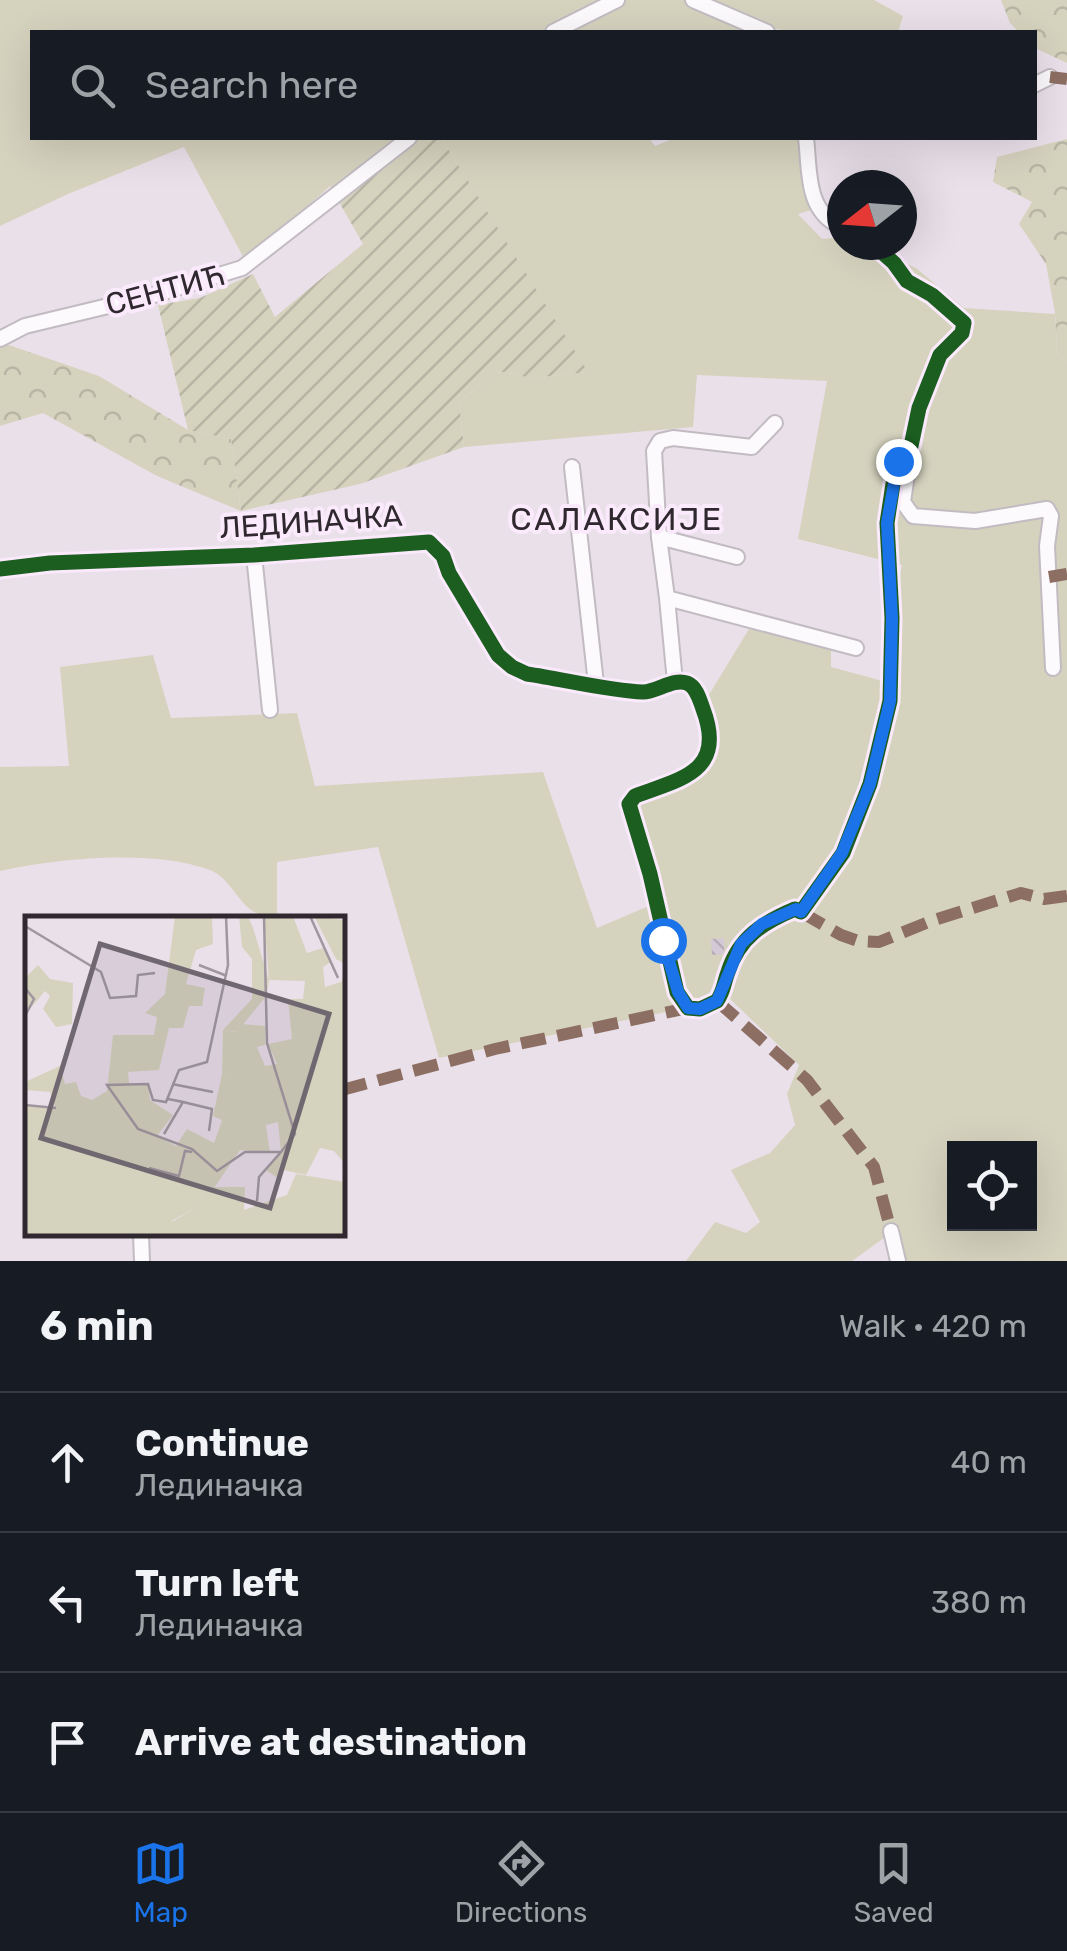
<!DOCTYPE html>
<html lang="en">
<head>
<meta charset="utf-8">
<style>
  :root { --surface:#171b24; --page:#20242c; --text:#f1f3f6; --muted:#9ea1a6; --line:#363941; --accent:#1a73e8 }
  body { margin:0; font-family:Rubik,sans-serif; background:var(--page); color:var(--text) }
  .controls { position:absolute; right:30px; bottom:30px; display:grid; overflow:hidden; border-radius:0px; box-shadow:0 10px 40px #0002 }
  .controls button { width:90px; height:90px; display:grid; place-items:center; padding:0; border:0; border-bottom:2px solid var(--line); background:var(--surface); color:var(--text); font:50px sans-serif }
  .compass { position:absolute; left:827px; top:170px; width:90px; height:90px; border-radius:50%; background:var(--surface); box-shadow:0 10px 40px #0002; rotate:253deg }
  .stop { position:absolute; width:30px; height:30px; margin:-22px; border:8px solid #1a73e8; border-radius:50%; background:#fff }
  .stop.end { background:#1a73e8; border-color:#fff; box-shadow:0 2px 10px #0008 }
  .list { margin:0; padding:0; list-style:none }
  h2 { display:flex; justify-content:space-between; align-items:center; height:130px; margin:0; padding:0 40px; font-size:42px }
  h2 small { font-size:32px; font-weight:400; color:var(--muted) }
  .list li { display:grid; grid-template-columns:65px 1fr auto; gap:30px; align-items:center; box-sizing:border-box; height:140px; padding:0 40px; border-top:2px solid var(--line) }
  .list b { display:block; font-size:38px; white-space:nowrap }
  .list p { margin:0; font-size:32px; white-space:nowrap; color:var(--muted) }
  .list em { font-size:32px; font-style:normal; color:var(--muted) }
  .icon { flex:none; width:55px; height:55px; fill:none; stroke:currentColor; stroke-width:2; stroke-linecap:round; stroke-linejoin:round }
  .map { position:relative; flex:none; width:1067px; height:1261px; overflow:hidden }
  .search { position:absolute; background:var(--surface); box-shadow:0 10px 40px #0002; left:30px; right:30px; top:30px; height:110px; display:flex; align-items:center; gap:25px; box-sizing:border-box; padding:0 35px; border-radius:0px; color:var(--muted); font-size:38px }
  .sheet { height:550px; background:var(--surface) }
  nav { display:flex; justify-content:space-around; align-items:center; box-sizing:border-box; height:140px; border-top:2px solid var(--line); background:var(--surface); font-size:28px; color:var(--muted) }
  nav a { display:grid; justify-items:center; gap:5px }
  nav .on { color:var(--accent) }
  .map>svg:first-child { display:block }
</style>
</head>
<body>
<div class="map">
<svg width="1067" height="1261" viewBox="0 0 1067 1261">
  <defs>
    <pattern id="forest-crowns" width="20" height="18" patternUnits="userSpaceOnUse" patternTransform="scale(2.5)"><rect width="20" height="18" fill="#d5d3be"/><path d="M2 6a3 3 0 1 1 6 0M12 15a3 3 0 1 1 6 0" fill="none" stroke="#b7b5a4"/></pattern>
    <pattern id="garden-furrows" width="10" height="10" patternUnits="userSpaceOnUse" patternTransform="scale(2.5)"><rect width="10" height="10" fill="#d5d3be"/><path d="M-1 1l2-2M0 10L10 0M9 11l2-2" fill="none" stroke="#b7b5a4"/></pattern>
    <pattern id="building-back-hatch" width="6" height="6" patternUnits="userSpaceOnUse" patternTransform="scale(2.5)"><rect width="6" height="6" fill="#d4c9d7"/><path d="M-1 5l2 2M0 0l6 6M5-1l2 2" fill="none" stroke="#b6adb9"/></pattern>
  </defs>
  <rect width="100%" height="100%" fill="#eae0ea"/>
  <g fill="#d5d3be" fill-rule="evenodd">
    <polygon points="0,0 874,0 903,16 898,32 791,32 772,28 761,32 32,32 32,138 399,138 330,186 246,262 184,147 68,194 0,226"/>
    <path d="M441 138H649L655 146 675 138H803L821 207 798 214 822 239 842 237V245H867L916 268 964 308 1055 314 1057 352 1067 362V1261H905L899 1227 852 1261H686L715 1222 746 1233 760 1222 731 1170 770 1153 795 1125 787 1094 799 1065 730 999 439 1058 378 847 277 862V918C239 918 237 881 210 870 153 849 59 858 0 871V767L69 766 60 667 153 655 171 718 297 713 315 786 543 772 597 928 656 903 632 802 707 773V698L749 629 831 644V667L883 681 902 565 798 539 827 381 697 375 693 427 464 447 459 402 498 371 531 378 587 372ZM954 1148H1030V1224H954Z"/>
  </g>
  <g fill="url(#forest-crowns)">
    <polygon points="1001,0 1067,0 1067,63 1035,48 1034,32 1019,32 1010,23"/>
    <polygon points="1067,139 1067,362 1057,352 1055,313 1046,264 1019,224 1032,202 993,182 997,157"/>
    <polygon points="0,342 99,376 188,430 231,439 241,511 157,476 43,413 0,426"/>
  </g>
  <polygon fill="url(#garden-furrows)" points="399,138 441,138 588,372 531,378 498,371 459,402 464,447 360,484 241,511 231,439 188,430 158,305 200,298 253,274 275,317 363,244 330,186"/>
  <polygon fill="url(#building-back-hatch)" points="724,938 724,954 712,955 711,939"/>
  <g fill="none" stroke-linecap="round" stroke-linejoin="round">
    <g stroke="#c2bbc2" stroke-width="18">
      <g id="minor">
        <polyline points="693,0 767,32"/>
        <polyline points="553,32 617,0"/>
        <polyline points="1034,85 1050,77"/>
        <path d="M806 138C810 170 805 212 842 227"/>
        <polyline points="0,339 25,326 154,295 242,268 409,138"/>
        <polyline points="911,446 903,502 913,516 975,521 1047,509 1051,516 1047,546 1053,668"/>
        <polyline points="572,467 596,684"/>
        <polyline points="659,537 737,557"/>
        <polyline points="254,555 270,710"/>
        <path d="M0 569 50 563 254 555 429 542 443 556 449 573 498 655 512 667 527 674C562 679 609 691 643 692 657 692 673 678 687 683 697 687 700 701 703 709 727 772 680 779 635 796L629 804 650 874 677 992 688 1008 700 1009 717 1001C724 991 724 982 728 972 739 937 764 922 795 909L801 912 843 853 870 784 890 701 892 618 887 523 893 484 898 461 911 446 919 408 940 355 962 333 964 323 932 295 907 281 894 263 874 245"/>
        <polyline points="667,598 659,537 654,451 660,441 673,438 752,447 775,423"/>
        <polyline points="675,682 667,598 856,648"/>
        <polyline points="891,1231 898,1261"/>
        <polyline points="141,1234 142,1261"/>
      </g>
    </g>
    <use href="#minor" stroke="#fcfafc" stroke-width="14"/>
    <g stroke="#8d6e63" stroke-width="12" stroke-dasharray="25 12" stroke-linecap="butt">
      <polyline points="1050,77 1067,79"/>
      <polyline points="1049,577 1067,574"/>
      <polyline points="801,912 841,935 858,941 879,942 931,921 1021,893 1044,899 1067,896"/>
      <polyline points="717,1001 807,1080 874,1167 891,1231"/>
      <polyline points="342,1090 495,1049 688,1008"/>
    </g>
    <g stroke="#fbe9fc" stroke-width="21">
      <path id="cycleway" d="M0 569 50 563 254 555 429 542 443 556 449 573 498 655 512 667 527 674C562 679 609 691 643 692 657 692 673 678 687 683 697 687 700 701 703 709 727 772 680 779 635 796L629 804 650 874 677 992 688 1008 700 1009 717 1001C724 991 724 982 728 972 739 937 764 922 795 909L801 912 843 853 870 784 890 701 892 618 887 523 893 484 898 461 911 446 919 408 940 355 962 333 964 323 932 295 907 281 894 263 874 245"/>
    </g>
    <use href="#cycleway" stroke="#1b5e20" stroke-width="15"/>
  </g>
  <g fill="none" stroke-linecap="round" stroke-linejoin="round">
    <polyline stroke="#1a73e8" stroke-width="12" points="663,940 678,992 688,1008 700,1009 717,1001 741,944 762,924 796,909 801,912 842,853 870,784 890,701 892,618 887,523 898,461"/>
  </g>
  <g text-anchor="middle" stroke-width="8" stroke-linejoin="round" paint-order="stroke">
    <g font-size="30" fill="#2f282f" stroke="#fbe9fc">
      <text transform="translate(165 290) rotate(-15)" y="10">СЕНТИЋ</text>
      <text transform="translate(311 522) rotate(-4)" y="10">ЛЕДИНАЧКА</text>
    </g>
    <g font-size="32" letter-spacing="2.5" fill="#2f282f" stroke="#fbe9fc">
      <text x="617" y="530">САЛАКСИЈЕ</text>
    </g>
  </g>
  <g transform="translate(25 916)">
    <rect width="320" height="320" fill="#eae0ea"/>
    <path d="M150 0H187L188 28 171 34 161 68 180 72 177 90H164L158 112H144L134 154 103 156 104 167 123 168 125 184 148 199 132 220 151 230 162 213 189 227 197 204 188 200 197 158 209 168 252 148 243 128 267 123 263 83H278L280 65 244 64 239 0H268L282 37 298 32 306 46 298 51 300 71 316 66 320 57V248L309 235 295 232 281 259 258 254 251 261 241 254 256 237 253 206 241 209 245 237 215 234 189 272 181 271 169 293 148 304 138 320H0V189L31 193 25 176 0 174V166L35 150 40 168 51 166 56 180 67 184 82 175 88 119H129L132 101 120 97 140 78ZM289 0 319 4 320 48 311 43ZM13 49 25 63 48 67 47 108 31 111 18 93 25 80 20 75 0 99V62ZM241 299 320 300V320H233Z" fill="#d5d3be"/>
    <path d="M214 0H223L228 12 244 64 242 79 212 116 198 114 227 83V43L217 31ZM271 258 320 266V300L269 307 242 300 233 320H138L143 308 169 293 181 271H220L219 294 262 279Z" fill="#d5d3be"/>
    <path d="M216 108 240 110V129L232 131 240 150 252 148 259 169 204 184 209 168 197 158 198 114 211 116Z" fill="#d5d3be"/>
    <path fill="none" stroke="#9f969f" stroke-width="2.5" d="M201 0 203 49 182 146 154 154 141 186 128 184 123 168 82 169 113 213 167 233 192 255 220 236H256L270 218 242 127 239 0M285 0 313 62M0 10 76 56 85 82 111 80 113 59 130 57M174 49 202 60M0 72 9 83 0 100M147 168 188 176M158 186 187 193 184 215M0 189 31 192M139 218 158 186 143 183M124 252 154 260 160 235 167 236M232 285 234 261 256 236"/>
    <path fill="#706870" fill-opacity="0.15" stroke="#706870" stroke-width="5" d="M75 28 304 98 245 292 16 222Z"/>
    <rect width="320" height="320" fill="none" stroke="#2f282f" stroke-width="5"/>
  </g>
</svg>
<div class="controls">
<button><svg class="icon" aria-label="locate" viewBox="0 0 24 24"><circle cx="12" cy="12" r="6"/><path d="M12 2v4M12 18v4M2 12h4M18 12h4"/></svg></button>
</div>
<svg class="compass" viewBox="-18 -18 36 36"><path d="M0-13l5 13h-10z" fill="#e53935"/><path d="M0 13l5-13h-10z" fill="#9ea1a6"/></svg>
<div class="stop" style="left:663px;top:940px"></div>
<div class="stop end" style="left:898px;top:461px"></div>
<div class="search"><svg class="icon" aria-label="search" viewBox="0 0 24 24"><circle cx="10" cy="10" r="6"/><path d="M15 15l6 6"/></svg>Search here</div>
</div>
<section class="sheet">
<h2>6 min<small>Walk · 420 m</small></h2>
<ul class="list">
<li><svg class="icon" aria-label="ahead" viewBox="0 0 24 24"><path d="M12 20V5M6 11l6-6 6 6"/></svg><div><b>Continue</b><p>Лединачка</p></div><em>40 m</em></li>
<li><svg class="icon" aria-label="left" viewBox="0 0 24 24"><path d="M17 20v-9H6M10 6l-5 5 5 5"/></svg><div><b>Turn left</b><p>Лединачка</p></div><em>380 m</em></li>
<li><svg class="icon" aria-label="arrive" viewBox="0 0 24 24"><path d="M6 21V4h12l-3 4 3 4H6"/></svg><div><b>Arrive at destination</b></div></li>
</ul>
</section>
<nav>
<a class="on"><svg class="icon" aria-label="map" viewBox="0 0 24 24"><path d="M3 6l6-2 6 2 6-2v14l-6 2-6-2-6 2zM9 4v14M15 6v14"/></svg>Map</a>
<a><svg class="icon" aria-label="directions" viewBox="0 0 24 24"><path d="M12 3l9 9-9 9-9-9zM9 14v-3h6M13 9l2 2-2 2"/></svg>Directions</a>
<a><svg class="icon" aria-label="saved" viewBox="0 0 24 24"><path d="M7 4h10v16l-5-4-5 4z"/></svg>Saved</a>
</nav>
</body>
</html>
